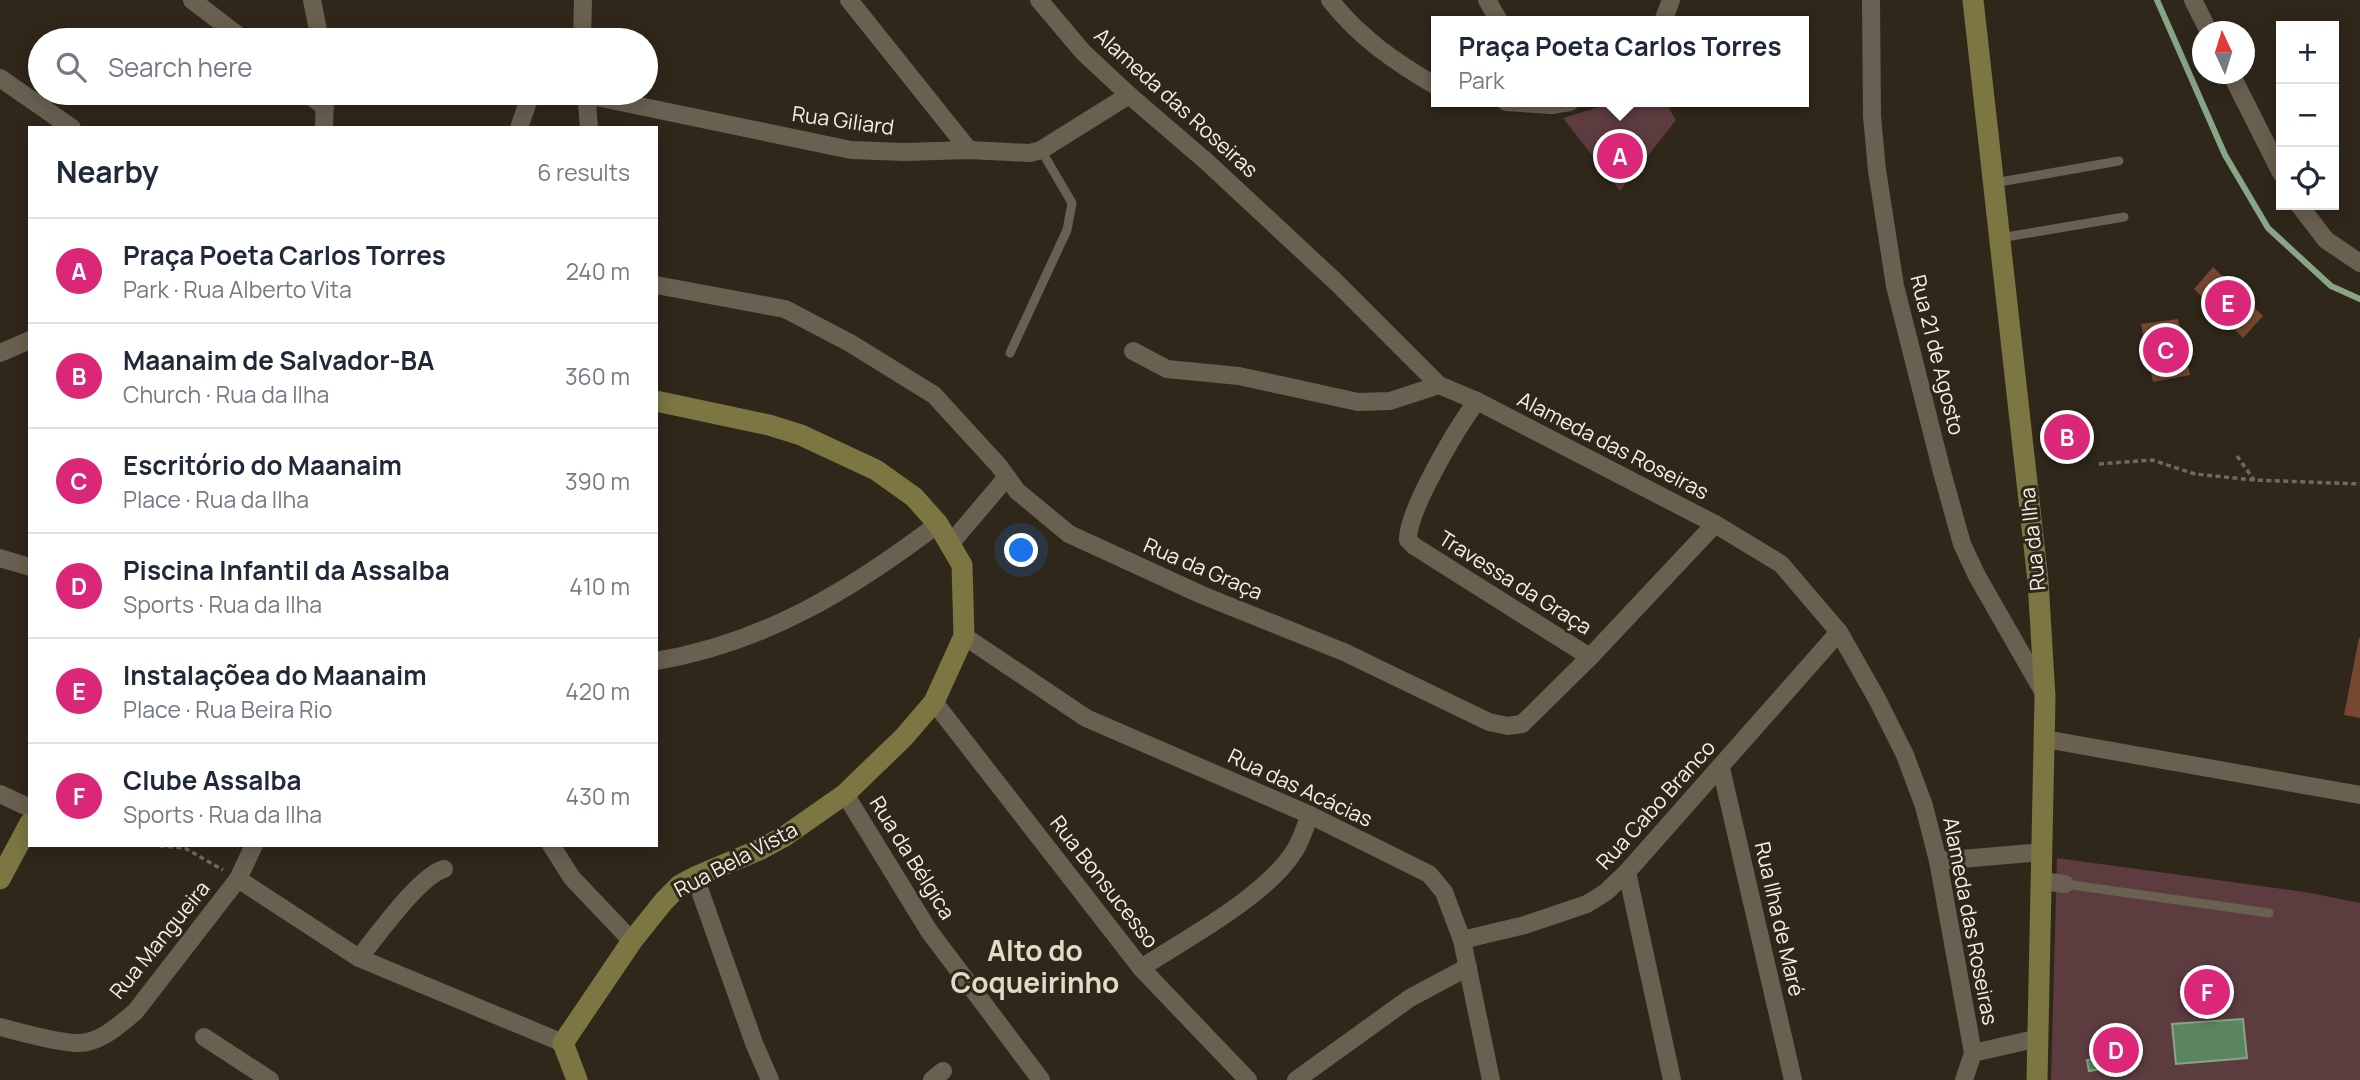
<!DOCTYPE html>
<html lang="en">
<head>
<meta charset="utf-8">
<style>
  :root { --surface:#fff; --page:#f6f6f7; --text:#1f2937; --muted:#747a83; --line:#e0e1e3; --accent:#db2777 }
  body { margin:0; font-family:Manrope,sans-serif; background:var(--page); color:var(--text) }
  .controls { position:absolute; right:21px; top:21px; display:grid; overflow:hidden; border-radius:0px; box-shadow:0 4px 18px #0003 }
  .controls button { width:63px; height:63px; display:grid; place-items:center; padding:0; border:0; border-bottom:2px solid var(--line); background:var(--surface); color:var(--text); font:35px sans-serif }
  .compass { position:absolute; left:2192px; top:21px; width:63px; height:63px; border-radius:50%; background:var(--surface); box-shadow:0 4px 18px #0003; rotate:356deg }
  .you { position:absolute; left:1022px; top:551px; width:24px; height:24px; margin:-18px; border:5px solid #fff; border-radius:50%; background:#1a73e8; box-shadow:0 0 0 10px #1a73e833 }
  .badge { display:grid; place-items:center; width:46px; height:46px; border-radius:50%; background:var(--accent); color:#fff; font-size:23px; font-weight:700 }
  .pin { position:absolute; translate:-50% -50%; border:4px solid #fff; box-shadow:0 2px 7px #0006 }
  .popup { position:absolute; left:1431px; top:16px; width:378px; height:91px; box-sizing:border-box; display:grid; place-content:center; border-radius:0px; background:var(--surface); filter:drop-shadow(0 2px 5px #0005); font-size:23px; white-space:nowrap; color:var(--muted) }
  .popup b { font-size:26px; color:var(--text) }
  .popup::after { content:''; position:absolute; left:50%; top:100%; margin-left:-14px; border:14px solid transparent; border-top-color:var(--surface) }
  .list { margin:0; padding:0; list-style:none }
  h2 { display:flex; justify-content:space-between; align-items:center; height:91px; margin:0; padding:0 28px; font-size:30px }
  h2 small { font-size:23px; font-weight:400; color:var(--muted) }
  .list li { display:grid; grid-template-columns:46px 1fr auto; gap:21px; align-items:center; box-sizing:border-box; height:105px; padding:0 28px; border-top:2px solid var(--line) }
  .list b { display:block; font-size:26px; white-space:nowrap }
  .list p { margin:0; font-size:23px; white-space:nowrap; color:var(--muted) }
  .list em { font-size:23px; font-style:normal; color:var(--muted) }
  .icon { flex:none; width:38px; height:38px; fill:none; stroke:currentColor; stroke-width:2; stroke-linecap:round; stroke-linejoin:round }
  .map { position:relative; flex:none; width:2360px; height:1080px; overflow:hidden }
  .search { position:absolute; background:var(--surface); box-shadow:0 4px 18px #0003; left:28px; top:28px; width:630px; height:77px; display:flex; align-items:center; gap:18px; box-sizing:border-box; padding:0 24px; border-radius:38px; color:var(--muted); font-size:26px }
  .panel { position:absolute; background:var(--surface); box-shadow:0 4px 18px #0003; left:28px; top:126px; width:630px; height:721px; border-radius:0px }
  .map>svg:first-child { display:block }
</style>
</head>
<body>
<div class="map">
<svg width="2360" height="1080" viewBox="0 0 2360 1080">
  <rect width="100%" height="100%" fill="#2f271a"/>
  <g fill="#5d3c40">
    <polygon points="1615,102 1665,102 1676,120 1620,191 1563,118"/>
    <polygon points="2057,858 2305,892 2360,903 2360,1080 2051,1080"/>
  </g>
  <g fill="#5b855f" stroke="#89a588" stroke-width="2">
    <polygon points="2243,1019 2247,1058 2176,1064 2172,1024"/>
    <polygon points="2131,1040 2133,1061 2112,1062 2113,1067 2089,1071 2087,1060 2100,1058 2098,1042"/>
  </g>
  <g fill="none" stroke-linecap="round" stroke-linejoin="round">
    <polyline stroke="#89a588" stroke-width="6" points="2157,0 2225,155 2268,228 2331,286 2360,299"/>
  </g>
  <g fill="#774731">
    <polygon points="2213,267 2263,316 2243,338 2194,289"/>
    <polygon points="2178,319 2190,375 2153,382 2141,324"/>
    <polygon points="2359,638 2360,638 2360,718 2344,715"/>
  </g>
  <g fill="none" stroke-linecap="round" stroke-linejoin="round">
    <g stroke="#70695d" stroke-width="3.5" stroke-dasharray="5 3.5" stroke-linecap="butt">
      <polyline points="2237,456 2254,480"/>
      <polyline points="2099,464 2152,460 2195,474 2254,480 2360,484"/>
      <polyline points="151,845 185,848 223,870"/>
    </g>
    <g stroke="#6a6051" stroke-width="9">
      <polyline points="1994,183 2119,161"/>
      <polyline points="2000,238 2124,217"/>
      <polyline points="1010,353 1067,230 1072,203 1041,150"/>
      <polyline points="2065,884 2269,913"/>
    </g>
    <g stroke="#6a6051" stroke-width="18">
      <polyline points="192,0 244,40"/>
      <polyline points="312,0 320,40"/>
      <polyline points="849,0 969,150"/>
      <polyline points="1039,0 1083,52 1129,95 1207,162 1337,283 1439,385 1477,401 1715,524 1781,564 1839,632 1877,699 1905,755 1924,806 1938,861 1973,1053"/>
      <path d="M1330 0C1360 38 1395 62 1436 86"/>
      <polyline points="1487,0 1499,21"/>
      <polyline points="1871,0 1872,116 1877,170 1895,286 1942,472 1962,544 1977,576 2044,693"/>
      <polyline points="2193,0 2209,32"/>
      <polyline points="1663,21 1671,0"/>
      <polyline points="582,40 583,0"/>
      <polyline points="2231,74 2281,173"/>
      <polyline points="0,78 72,128"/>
      <polyline points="306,93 325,107"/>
      <polyline points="577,93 851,150 904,152 969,150 1030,153 1041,150 1129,95"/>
      <polyline points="581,93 587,103 589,128"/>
      <polyline points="1506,102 1551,105 1570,102"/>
      <polyline points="324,128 325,93"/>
      <polyline points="519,128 531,93"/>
      <polyline points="2299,205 2326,240 2360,263"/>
      <polyline points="656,285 785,309 850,343 934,395 999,466 1017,491 1069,534 1202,595 1344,652 1489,722 1508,726 1522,724 1590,657 1715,524"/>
      <polyline points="1133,351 1167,369 1239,376 1358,402 1390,401 1439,385"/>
      <polyline points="0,353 30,340"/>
      <path d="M1477 401C1458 426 1407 511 1408 540L1414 546 1590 657"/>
      <polyline points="951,543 1007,477"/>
      <polyline points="0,558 30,567"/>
      <polyline points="964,636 1086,718 1310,815 1429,874 1444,892 1462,940 1491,1080"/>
      <path d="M656 661C765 643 852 589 938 524"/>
      <polyline points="934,702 1141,968 1248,1080"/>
      <polyline points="2045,739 2360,795"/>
      <polyline points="1721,768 1793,1080"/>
      <polyline points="0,794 30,808"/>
      <polyline points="845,794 929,931 1041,1080"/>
      <polyline points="551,845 572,878 632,941"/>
      <polyline points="1938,861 2042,852"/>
      <polyline points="1627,872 1672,1080"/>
      <polyline points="695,877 754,1043 770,1080"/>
      <polyline points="238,879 359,958 563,1043"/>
      <polyline points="2042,881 2065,884"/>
      <polyline points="1462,940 1525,925 1587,904 1606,892 1627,872 1839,632"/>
      <path d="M359 958C377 936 419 876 444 869"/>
      <path d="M1141 968C1187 938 1267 896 1295 850 1302 839 1305 826 1310 815"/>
      <path d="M0 1027C20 1032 58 1043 77 1043 99 1044 119 1025 135 1012L238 879 254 845"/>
      <polyline points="204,1037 270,1080"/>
      <polyline points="932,1080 943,1071"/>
      <polyline points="1296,1080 1410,998 1468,967"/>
      <polyline points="1964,1080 1973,1053 2039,1038"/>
    </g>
    <g stroke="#7b7642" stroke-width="21">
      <polyline points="1973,0 2038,581 2045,697 2037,1080"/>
      <polyline points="0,879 30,823"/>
      <polyline points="577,1080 563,1043 632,941 664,901 680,885 695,877 761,849 785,836 845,794 904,737 934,702 964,636 962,565 938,524 914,497 876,470 801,435 769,425 656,401"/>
    </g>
  </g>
  <g text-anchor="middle" stroke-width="6" stroke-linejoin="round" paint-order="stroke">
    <g font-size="21" fill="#f5efe6" stroke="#2f271a">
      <text transform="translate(1176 103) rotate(42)" y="7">Alameda das Roseiras</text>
      <text transform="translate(843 121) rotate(8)" y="7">Rua Giliard</text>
      <text transform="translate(1937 355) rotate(76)" y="7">Rua 21 de Agosto</text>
      <text transform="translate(1613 446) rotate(27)" y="7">Alameda das Roseiras</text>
      <text transform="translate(2033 539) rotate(-96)" y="7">Rua da Ilha</text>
      <text transform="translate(1203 569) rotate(23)" y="7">Rua da Graça</text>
      <text transform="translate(1515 583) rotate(32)" y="7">Travessa da Graça</text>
      <text transform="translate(1300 788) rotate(25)" y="7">Rua das Acácias</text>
      <text transform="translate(1656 805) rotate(-48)" y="7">Rua Cabo Branco</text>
      <text transform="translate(912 858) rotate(58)" y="7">Rua da Bélgica</text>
      <text transform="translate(736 860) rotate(-28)" y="7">Rua Bela Vista</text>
      <text transform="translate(1104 882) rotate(52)" y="7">Rua Bonsucesso</text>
      <text transform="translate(1779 919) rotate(77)" y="7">Rua Ilha de Maré</text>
      <text transform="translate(1970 921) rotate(79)" y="7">Alameda das Roseiras</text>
      <text transform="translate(160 940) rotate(-51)" y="7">Rua Mangueira</text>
    </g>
    <g font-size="28" font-weight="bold" fill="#e5dac9" stroke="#2f271a">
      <text x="1035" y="961">Alto do<tspan x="1035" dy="32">Coqueirinho</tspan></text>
    </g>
  </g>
</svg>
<div class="controls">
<button>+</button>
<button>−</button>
<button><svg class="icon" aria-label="locate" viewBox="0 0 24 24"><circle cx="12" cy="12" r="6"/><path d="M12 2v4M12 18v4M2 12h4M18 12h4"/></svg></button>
</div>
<svg class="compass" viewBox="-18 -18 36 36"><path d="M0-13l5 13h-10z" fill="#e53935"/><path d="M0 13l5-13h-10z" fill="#747a83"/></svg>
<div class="you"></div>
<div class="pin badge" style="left:1620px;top:156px">A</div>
<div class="popup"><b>Praça Poeta Carlos Torres</b>Park</div>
<div class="pin badge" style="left:2067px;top:437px">B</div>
<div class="pin badge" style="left:2166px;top:350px">C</div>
<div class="pin badge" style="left:2116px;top:1050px">D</div>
<div class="pin badge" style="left:2228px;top:303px">E</div>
<div class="pin badge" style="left:2207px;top:992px">F</div>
<div class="search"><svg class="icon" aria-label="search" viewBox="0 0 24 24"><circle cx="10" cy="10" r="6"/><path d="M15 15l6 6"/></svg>Search here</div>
<section class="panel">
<h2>Nearby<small>6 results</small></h2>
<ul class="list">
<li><span class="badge">A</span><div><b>Praça Poeta Carlos Torres</b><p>Park · Rua Alberto Vita</p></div><em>240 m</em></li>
<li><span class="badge">B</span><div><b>Maanaim de Salvador-BA</b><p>Church · Rua da Ilha</p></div><em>360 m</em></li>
<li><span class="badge">C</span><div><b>Escritório do Maanaim</b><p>Place · Rua da Ilha</p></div><em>390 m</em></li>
<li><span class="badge">D</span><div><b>Piscina Infantil da Assalba</b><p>Sports · Rua da Ilha</p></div><em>410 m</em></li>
<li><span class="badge">E</span><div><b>Instalaçõea do Maanaim</b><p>Place · Rua Beira Rio</p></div><em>420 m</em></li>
<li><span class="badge">F</span><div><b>Clube Assalba</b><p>Sports · Rua da Ilha</p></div><em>430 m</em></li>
</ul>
</section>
</div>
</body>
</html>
